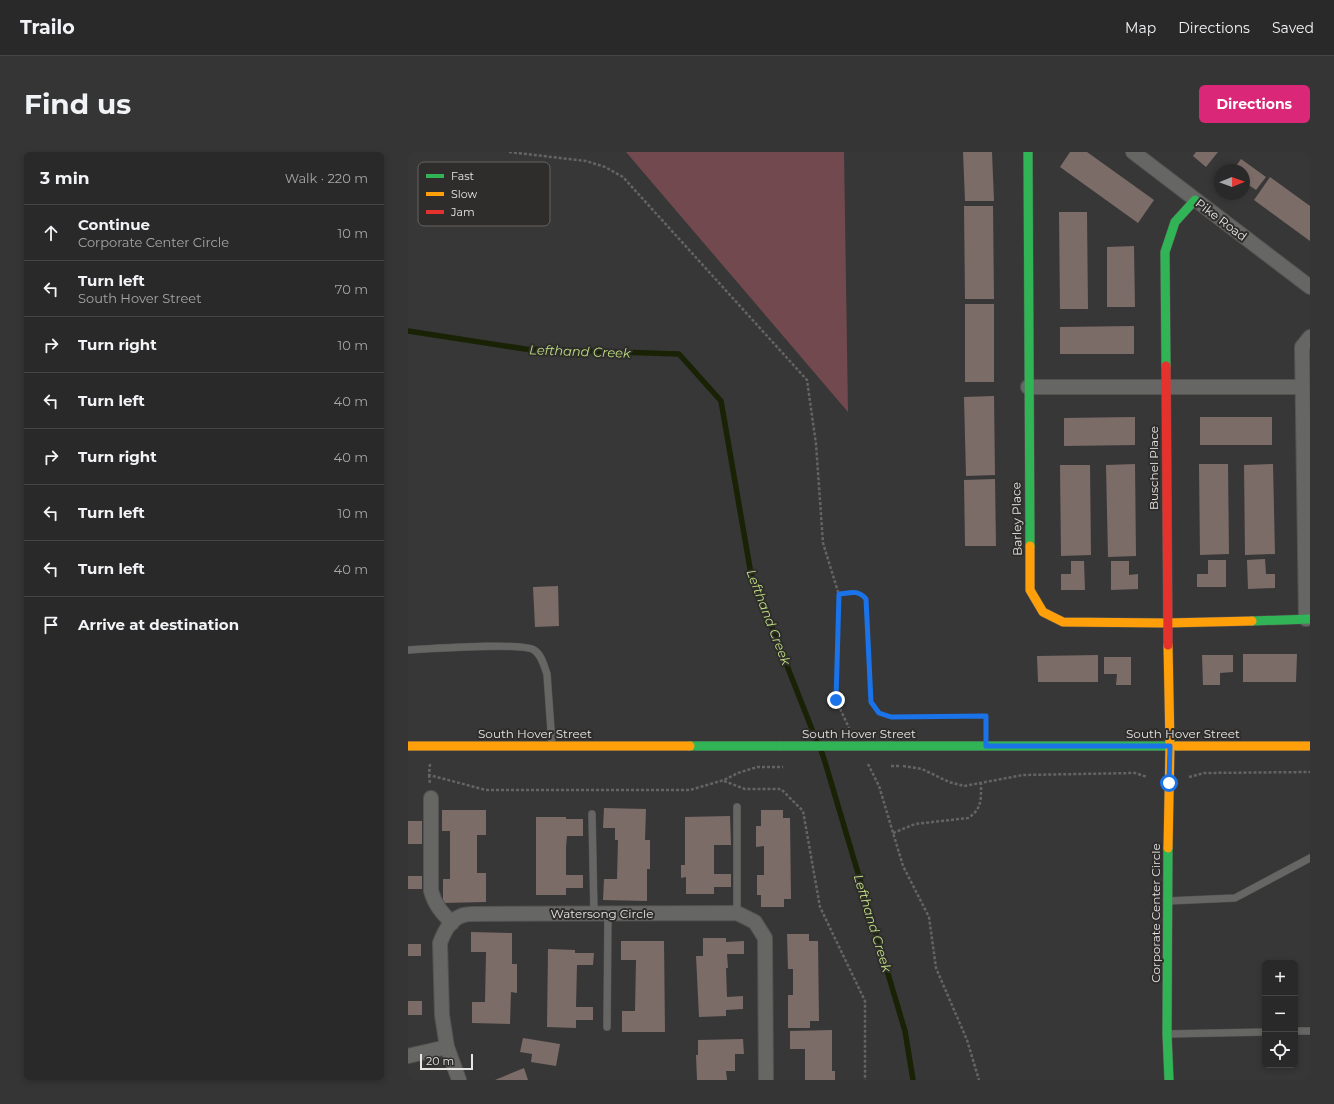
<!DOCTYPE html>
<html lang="en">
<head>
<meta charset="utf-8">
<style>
  :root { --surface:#2a2929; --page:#363535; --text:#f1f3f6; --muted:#a5a6a8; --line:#464546; --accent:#db2777 }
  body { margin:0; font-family:Montserrat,sans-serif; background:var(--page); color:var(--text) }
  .controls { position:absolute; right:12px; bottom:12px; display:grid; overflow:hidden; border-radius:6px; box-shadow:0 2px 6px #0003 }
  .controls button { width:36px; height:36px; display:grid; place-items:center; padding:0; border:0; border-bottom:1px solid var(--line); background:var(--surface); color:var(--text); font:20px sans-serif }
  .compass { position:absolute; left:806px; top:12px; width:36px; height:36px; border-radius:50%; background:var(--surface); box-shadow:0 2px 6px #0003; rotate:89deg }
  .scale { position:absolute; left:12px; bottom:10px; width:53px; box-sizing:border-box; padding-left:4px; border:2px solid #e6e5e4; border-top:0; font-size:11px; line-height:14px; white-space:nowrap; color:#e6e5e4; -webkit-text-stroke:3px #2f2d2b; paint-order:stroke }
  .stop { position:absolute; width:12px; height:12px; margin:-9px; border:3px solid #1a73e8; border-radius:50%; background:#fff }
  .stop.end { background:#1a73e8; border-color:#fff; box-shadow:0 1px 4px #0008 }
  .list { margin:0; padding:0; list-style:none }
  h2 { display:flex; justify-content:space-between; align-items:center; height:52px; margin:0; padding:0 16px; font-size:17px }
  h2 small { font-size:13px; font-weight:400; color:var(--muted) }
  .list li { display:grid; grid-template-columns:26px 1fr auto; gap:12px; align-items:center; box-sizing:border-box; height:56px; padding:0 16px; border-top:1px solid var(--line) }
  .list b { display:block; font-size:15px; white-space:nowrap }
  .list p { margin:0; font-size:13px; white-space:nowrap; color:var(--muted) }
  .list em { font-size:13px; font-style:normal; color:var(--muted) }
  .icon { flex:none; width:22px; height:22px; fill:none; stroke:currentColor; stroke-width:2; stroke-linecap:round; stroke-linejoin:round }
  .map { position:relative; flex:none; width:902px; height:928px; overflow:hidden; border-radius:6px }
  header { display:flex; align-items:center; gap:24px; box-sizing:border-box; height:56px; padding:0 20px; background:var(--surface); border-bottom:1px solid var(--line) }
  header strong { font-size:19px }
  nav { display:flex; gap:22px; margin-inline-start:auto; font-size:14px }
  .intro { display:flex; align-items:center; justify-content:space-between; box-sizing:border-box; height:96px; padding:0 24px }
  h1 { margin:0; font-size:28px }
  .button { padding:10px 18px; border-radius:6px; background:var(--accent); color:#fff; font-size:14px; font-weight:700 }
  main { display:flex; gap:24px; padding:0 24px }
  aside { flex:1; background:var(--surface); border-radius:6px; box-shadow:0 2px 6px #0003 }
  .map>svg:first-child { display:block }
</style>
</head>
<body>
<header>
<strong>Trailo</strong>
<nav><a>Map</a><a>Directions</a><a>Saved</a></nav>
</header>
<div class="intro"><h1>Find us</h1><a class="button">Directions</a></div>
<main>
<aside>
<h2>3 min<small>Walk · 220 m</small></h2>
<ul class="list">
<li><svg class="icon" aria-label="ahead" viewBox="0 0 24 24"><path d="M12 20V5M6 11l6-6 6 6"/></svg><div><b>Continue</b><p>Corporate Center Circle</p></div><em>10 m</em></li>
<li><svg class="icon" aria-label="left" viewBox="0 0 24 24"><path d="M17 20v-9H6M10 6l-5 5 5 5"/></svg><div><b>Turn left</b><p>South Hover Street</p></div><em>70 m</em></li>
<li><svg class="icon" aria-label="right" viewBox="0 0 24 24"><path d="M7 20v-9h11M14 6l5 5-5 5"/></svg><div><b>Turn right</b></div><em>10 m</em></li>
<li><svg class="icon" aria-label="left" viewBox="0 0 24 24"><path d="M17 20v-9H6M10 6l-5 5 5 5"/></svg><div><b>Turn left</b></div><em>40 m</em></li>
<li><svg class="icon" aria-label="right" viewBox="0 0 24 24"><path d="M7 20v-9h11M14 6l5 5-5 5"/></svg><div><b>Turn right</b></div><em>40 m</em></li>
<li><svg class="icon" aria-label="left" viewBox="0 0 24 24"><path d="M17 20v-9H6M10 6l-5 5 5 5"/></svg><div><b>Turn left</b></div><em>10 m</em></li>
<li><svg class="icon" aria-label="left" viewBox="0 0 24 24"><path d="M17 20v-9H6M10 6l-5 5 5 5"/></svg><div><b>Turn left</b></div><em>40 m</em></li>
<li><svg class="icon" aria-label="arrive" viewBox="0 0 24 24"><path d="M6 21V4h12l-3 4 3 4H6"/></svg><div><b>Arrive at destination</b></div></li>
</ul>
</aside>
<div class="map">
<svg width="902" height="928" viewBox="0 0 902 928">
  <rect width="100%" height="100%" fill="#383737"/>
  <polygon fill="#71494e" points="218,0 436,0 440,260"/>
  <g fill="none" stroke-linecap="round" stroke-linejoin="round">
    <g stroke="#192205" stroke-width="5.5">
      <polyline points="0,179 117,197 271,202 313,249 343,422 409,590"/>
      <polyline points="413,598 417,610 497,879 505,928"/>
    </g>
  </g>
  <g fill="#7b6c68">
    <polygon points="555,0 584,0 586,49 557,49"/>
    <polygon points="662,0 679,0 746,48 730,71 652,15"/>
    <polygon points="788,0 810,0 798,15 785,4"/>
    <polygon points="833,7 858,25 848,38 836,30 836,18 825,18"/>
    <polygon points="862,25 902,54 902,89 846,48"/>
    <polygon points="556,54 585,54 586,147 557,147"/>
    <polygon points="651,60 679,60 680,157 652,157"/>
    <polygon points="726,94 727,155 699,155 699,95"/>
    <rect x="557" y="152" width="29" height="78"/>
    <polygon points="726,174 726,202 652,202 652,175"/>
    <polygon points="586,244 587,323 558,324 556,245"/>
    <polygon points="727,265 727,293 656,294 656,266"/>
    <rect x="792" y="265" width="72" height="28"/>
    <polygon points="727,312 728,404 700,405 698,313"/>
    <polygon points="791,312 820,312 821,402 792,403"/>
    <polygon points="865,312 867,402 837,403 836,313"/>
    <polygon points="652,313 682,313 683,403 653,404"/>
    <polygon points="587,327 588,394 557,394 556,328"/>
    <polygon points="857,407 858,422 867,422 867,436 840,437 839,408"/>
    <polygon points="800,408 818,408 818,435 789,435 789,422 800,422"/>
    <polygon points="663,409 676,409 677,438 653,438 653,422 663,422"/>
    <polygon points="703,409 721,409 721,423 730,422 730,437 703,438"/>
    <polygon points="150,434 151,474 127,475 125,435"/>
    <polygon points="835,502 889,502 888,530 835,530"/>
    <polygon points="690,503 690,530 630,530 629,504"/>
    <polygon points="794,503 825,503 825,520 812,521 812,533 795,533"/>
    <polygon points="696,505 723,505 723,533 708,533 709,522 696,522"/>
    <polygon points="196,656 238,657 237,688 242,688 242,717 239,717 239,749 195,748 196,727 209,727 210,688 207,688 207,676 195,676"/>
    <polygon points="34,658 78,658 78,683 69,683 69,721 78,721 78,750 35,751 35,727 42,727 42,679 34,679"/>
    <polygon points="353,658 375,658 375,666 382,666 383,747 376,747 376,755 353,755 353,743 349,743 349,723 356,723 356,694 348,695 348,674 353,674"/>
    <polygon points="322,664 323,693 306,693 306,722 323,722 323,735 306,735 306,742 278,742 278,725 273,726 273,713 277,713 277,665"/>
    <polygon points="128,665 158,665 158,667 175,667 175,684 159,684 158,695 158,723 175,723 175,736 158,736 158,743 128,743"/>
    <rect x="0" y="669" width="14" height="23"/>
    <rect x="0" y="724" width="14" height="13"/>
    <polygon points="63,780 104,781 104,812 109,812 109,841 103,840 102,872 64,871 64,850 77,850 78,800 63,800"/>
    <polygon points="379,782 401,782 401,789 410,789 411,869 402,869 402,876 380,876 380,843 385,843 385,817 380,817"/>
    <polygon points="295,786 318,786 318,790 336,789 336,802 319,802 320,816 318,816 319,845 335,844 335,857 318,858 318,864 291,865 288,804 295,804"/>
    <polygon points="213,789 256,789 257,880 214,880 214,859 227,859 228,808 213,808"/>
    <rect x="0" y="792" width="13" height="12"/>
    <polygon points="140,797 167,798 167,801 186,801 185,813 169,813 168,855 185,855 185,868 168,868 168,876 139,875"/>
    <rect x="0" y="849" width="14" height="14"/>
    <polygon points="424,878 424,919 427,919 427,928 397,928 397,897 382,897 382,879"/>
    <polygon points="115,886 152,892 148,914 123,910 124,902 112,900"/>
    <polygon points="335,887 336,902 327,902 327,919 318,919 319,928 289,928 288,903 290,903 290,888"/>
    <polygon points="116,916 120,928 87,928"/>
  </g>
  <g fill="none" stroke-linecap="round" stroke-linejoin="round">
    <g stroke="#545352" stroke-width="8">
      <g id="lane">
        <path d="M0 498C20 497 114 490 126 498 134 503 136 514 139 522L144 593"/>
        <polyline points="329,655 329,761"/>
        <polyline points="184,662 186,762"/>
        <polyline points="759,749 827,746 902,706"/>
        <polyline points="199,875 200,762"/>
        <polyline points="887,879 902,879"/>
        <polyline points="759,882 857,880"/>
      </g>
    </g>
    <g stroke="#545352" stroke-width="16">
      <g id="street">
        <polyline points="725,0 902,135"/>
        <polyline points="620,235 894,235"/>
        <polyline points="898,467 894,195 902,185"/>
        <path d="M23 646V739C27 753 34 761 44 771"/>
        <polyline points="0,904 39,895"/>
        <path d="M51 928 39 895 34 863 32 791C36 780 42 768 53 764 57 762 62 762 66 762L329 761 347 770 357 786 358 928"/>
      </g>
    </g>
    <g stroke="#545352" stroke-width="10">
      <g id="fast">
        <polyline points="620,0 622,394"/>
        <polyline points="758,214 757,100 767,70 787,48"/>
        <polyline points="844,469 902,467"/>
        <polyline points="282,594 372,594"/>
        <polyline points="482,594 769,594"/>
        <polyline points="760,696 759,882 761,928"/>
      </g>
    </g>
    <g stroke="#545352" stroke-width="10">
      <g id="slow">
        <polyline points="622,394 622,438 635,460 655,470 759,471 844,469"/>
        <polyline points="760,493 762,594 760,696"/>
        <polyline points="0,594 282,594"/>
        <polyline points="769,594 902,594"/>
      </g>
    </g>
    <g stroke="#545352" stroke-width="10">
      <polyline id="jam" points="758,214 760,493"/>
    </g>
    <g stroke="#646463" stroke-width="2.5" stroke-dasharray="3 2" stroke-linecap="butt">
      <polyline points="101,0 178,9 197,15 215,25 399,228 408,292 415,391 431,443 428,548 441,576"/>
      <path d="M431 443C442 441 450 437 458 447L463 550 471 561 483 565 578 564V576"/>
      <polyline points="22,612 21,623 78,638 282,638 316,628 330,621 349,615 375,615"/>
      <polyline points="460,612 471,634 495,714 521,765 528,816 559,888 571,928"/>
      <polyline points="495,614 514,617 541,630 556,634 615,623 727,621 739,625"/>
      <polyline points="21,623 22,632"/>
      <polyline points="781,625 796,621 902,620"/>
      <polyline points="316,629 337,637 373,637 395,659 412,755 457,849 457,928"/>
      <path d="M485 681 507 672 560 666C574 657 573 648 573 632"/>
    </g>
    <use href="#lane" stroke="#666665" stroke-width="7"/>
    <use href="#street" stroke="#666665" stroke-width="14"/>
    <use href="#fast" stroke="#30b455" stroke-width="9"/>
    <use href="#slow" stroke="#ff9f0a" stroke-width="9"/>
    <use href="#jam" stroke="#e5322d" stroke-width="9"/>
    <g stroke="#545352" stroke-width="10" stroke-linecap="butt">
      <polyline id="fast-bridge" points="372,594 482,594"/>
    </g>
    <polyline stroke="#646463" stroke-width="2.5" stroke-dasharray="3 2" stroke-linecap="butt" points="483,614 492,614"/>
    <use href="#fast-bridge" stroke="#30b455" stroke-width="9"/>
  </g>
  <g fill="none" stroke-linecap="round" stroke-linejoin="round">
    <path stroke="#1a73e8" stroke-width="5" d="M428 548 431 442C442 441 450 437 458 447L463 550 471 561 483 565 578 564V594H762L761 631"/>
  </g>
  <g text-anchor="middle" stroke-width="4" stroke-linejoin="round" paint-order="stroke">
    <g font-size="12" fill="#e6e5e4" stroke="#2f2d2b">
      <text transform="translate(813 68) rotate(37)" y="4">Pike Road</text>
      <text transform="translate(746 316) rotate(-90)" y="4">Buschel Place</text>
      <text transform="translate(609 367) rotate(-91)" y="4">Barley Place</text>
      <text x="127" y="586">South Hover Street</text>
      <text x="451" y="586">South Hover Street</text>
      <text x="775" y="586">South Hover Street</text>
      <text transform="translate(748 761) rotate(-90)" y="4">Corporate Center Circle</text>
      <text x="194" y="766">Watersong Circle</text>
    </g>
    <g font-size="13" font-style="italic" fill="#bedf82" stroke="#2f2d2b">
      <text transform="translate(172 199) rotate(2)" y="5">Lefthand Creek</text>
      <text transform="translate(361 465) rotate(69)" y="5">Lefthand Creek</text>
      <text transform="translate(465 771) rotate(73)" y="5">Lefthand Creek</text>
    </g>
  </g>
  <rect x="10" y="10" width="132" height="64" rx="6" fill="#2f2d2b" stroke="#666462" stroke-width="1"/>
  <rect x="18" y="22" width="18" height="4" fill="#30b455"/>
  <rect x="18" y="40" width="18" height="4" fill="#ff9f0a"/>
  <rect x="18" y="58" width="18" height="4" fill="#e5322d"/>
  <g font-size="11" fill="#e6e5e4">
    <text x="43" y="28">Fast</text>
    <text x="43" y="46">Slow</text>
    <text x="43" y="64">Jam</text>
  </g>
</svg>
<div class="controls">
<button>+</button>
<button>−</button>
<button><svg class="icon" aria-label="locate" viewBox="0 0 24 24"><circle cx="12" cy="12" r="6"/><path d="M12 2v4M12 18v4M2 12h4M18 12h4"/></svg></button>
</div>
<svg class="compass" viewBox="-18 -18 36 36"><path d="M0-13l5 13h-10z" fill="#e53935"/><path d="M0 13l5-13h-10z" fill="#a5a6a8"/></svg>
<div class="scale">20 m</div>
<div class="stop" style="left:761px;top:631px"></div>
<div class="stop end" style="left:428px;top:548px"></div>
</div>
</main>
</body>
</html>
